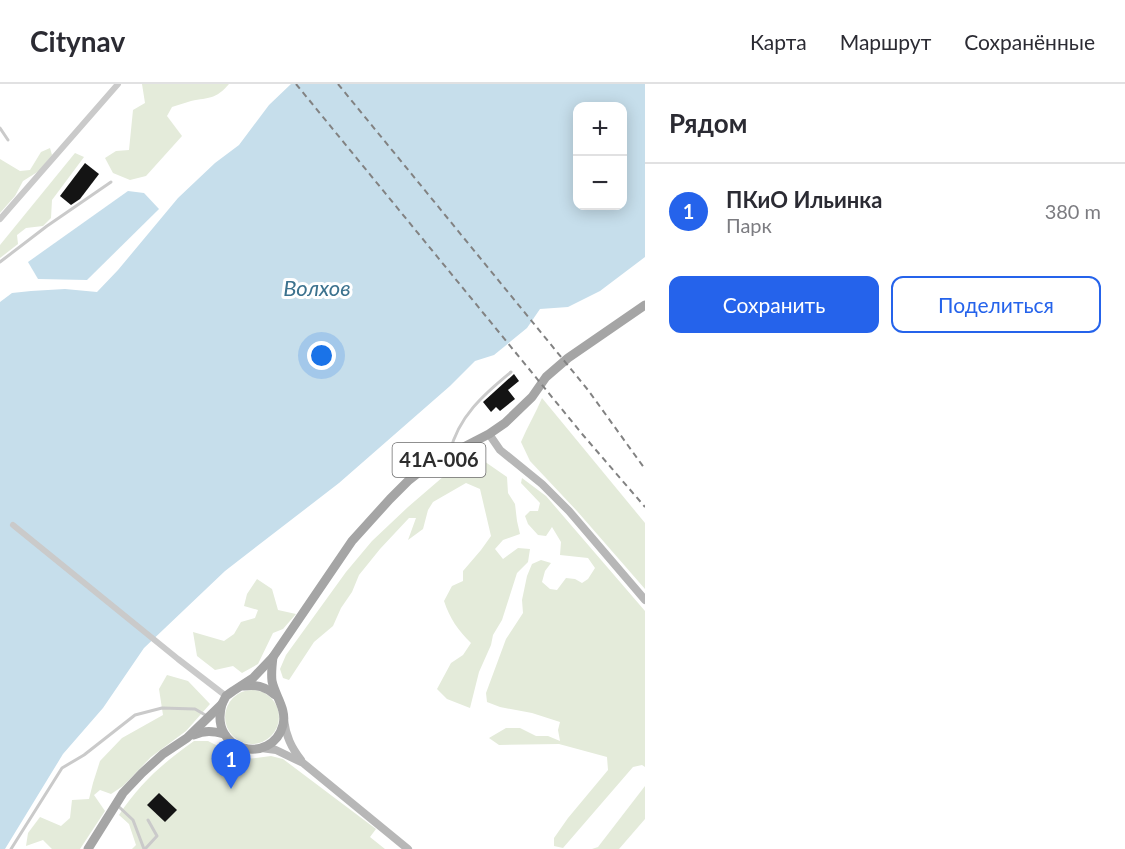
<!DOCTYPE html>
<html lang="ru">
<head>
<meta charset="utf-8">
<style>
  :root { --surface:#fff; --page:#f2f2f3; --text:#2b2b33; --muted:#7c7c81; --line:#e1e1e2; --accent:#2563eb }
  body { margin:0; font-family:Lato,sans-serif; background:var(--page); color:var(--text) }
  .controls { position:absolute; right:18px; top:18px; display:grid; overflow:hidden; border-radius:12px; box-shadow:0 3px 15px #0003 }
  .controls button { width:54px; height:54px; display:grid; place-items:center; padding:0; border:0; border-bottom:2px solid var(--line); background:var(--surface); color:var(--text); font:30px sans-serif }
  .you { position:absolute; left:322px; top:272px; width:21px; height:21px; margin:-15px; border:4px solid #fff; border-radius:50%; background:#1a73e8; box-shadow:0 0 0 9px #1a73e833 }
  .badge { display:grid; place-items:center; width:39px; height:39px; border-radius:50%; background:var(--accent); color:#fff; font-size:20px; font-weight:700 }
  .pin { position:absolute; translate:-50% -50px; filter:drop-shadow(0 2px 3px #0008) }
  .pin::after { content:''; position:absolute; top:32px; width:21px; height:18px; background:inherit; clip-path:polygon(0 0,100% 0,50% 100%) }
  .list { margin:0; padding:0; list-style:none }
  h2 { display:flex; justify-content:space-between; align-items:center; height:78px; margin:0; padding:0 24px; font-size:26px }
  h2 small { font-size:20px; font-weight:400; color:var(--muted) }
  .list li { display:grid; grid-template-columns:39px 1fr auto; gap:18px; align-items:center; box-sizing:border-box; height:96px; padding:0 24px; border-top:2px solid var(--line) }
  .list b { display:block; font-size:22px; white-space:nowrap }
  .list p { margin:0; font-size:20px; white-space:nowrap; color:var(--muted) }
  .list em { font-size:20px; font-style:normal; color:var(--muted) }
  .actions { display:flex; gap:12px; padding:18px 24px }
  .actions a { flex:1; padding:14px 0; border:2px solid var(--accent); border-radius:12px; text-align:center; font-size:21px; color:var(--accent) }
  .actions .main { background:var(--accent); color:#fff }
  .map { position:relative; flex:none; width:645px; height:765px; overflow:hidden }
  header { display:flex; align-items:center; gap:36px; box-sizing:border-box; height:84px; padding:0 30px; background:var(--surface); border-bottom:2px solid var(--line) }
  header strong { font-size:28px }
  nav { display:flex; gap:33px; margin-inline-start:auto; font-size:21px }
  main { display:flex }
  aside { flex:1; background:var(--surface) }
  .map>svg:first-child { display:block }
</style>
</head>
<body>
<header>
<strong>Citynav</strong>
<nav><a>Карта</a><a>Маршрут</a><a>Сохранённые</a></nav>
</header>
<main>
<div class="map">
<svg width="645" height="765" viewBox="0 0 645 765">
  <rect width="100%" height="100%" fill="#fff"/>
  <g fill="#e4ebda">
    <path d="M142 0H229C215 16 210 13 191 17 185 19 178 21 172 23L167 32 182 52 146 92 130 96 113 89 105 74 116 67 129 66 133 26 145 19Z"/>
    <polygon points="50,64 52,71 39,87 23,97 15,112 0,129 0,75 20,87 30,86 41,68"/>
    <polygon points="75,69 84,73 52,116 51,134 43,142 26,144 17,151 18,160 0,174 0,161"/>
    <path d="M542 314 645 439V505L577 427 530 377 521 358C527 343 536 329 542 314Z"/>
    <path d="M481 375 507 393 508 409 515 420 517 437 520 450 503 456 495 465 503 475 518 464 530 465 528 478 517 489 502 536 493 551 491 561 479 588 470 624 447 615 437 605 451 579 463 571 471 559C458 546 450 535 444 517L452 502 463 497V487L481 466 491 452 480 405 466 399 433 418 428 426 423 445 408 456 416 434H409L380 465 359 491 352 508 341 524 333 542 314 558 289 596 283 594 280 585 286 571 346 488 372 457 408 423 444 392Z"/>
    <polygon points="522,394 546,412 645,527 645,683 642,681 633,683 563,764 554,762 554,754 568,734 608,686 607,673 559,660 499,661 489,654 506,644 520,644 536,652 548,652 560,657 558,646 560,638 532,629 500,623 487,618 486,609 506,555 523,529 522,516 527,492 532,480 541,476 551,479 545,487 542,498 550,505 557,506 566,494 575,495 582,499 588,495 595,484 588,474 560,471 561,458 552,443 546,452 538,451 528,440 525,432 530,427 538,427 540,419 521,399"/>
    <polygon points="257,495 272,505 278,526 296,530 283,545 273,549 258,580 242,589 233,582 215,586 197,572 193,548 224,557 234,550 241,538 255,534 258,526 244,522 247,510"/>
    <polygon points="167,591 188,597 210,620 186,647 151,673 123,702 111,710 100,706 94,711 105,727 80,765 52,765 43,756 26,762 28,749 40,733 61,742 70,734 72,716 89,715 93,699 100,677 122,654 163,631 159,605"/>
    <circle cx="252" cy="633" r="27"/>
    <path d="M194 657H208L220 663 232 672 247 675 271 672 283 675 376 745 370 753 385 765H132L136 761 129 740 119 731C140 699 163 679 194 657Z"/>
    <polygon points="645,702 645,735 619,765 592,765 598,763"/>
  </g>
  <g fill="#c6deeb" fill-rule="evenodd">
    <path d="M291 0H645V173L600 207 568 223 540 225 527 244 494 271 475 277 450 302 339 399 225 487 144 564 103 624 63 670 5 765H0V218L12 209 31 207 65 205 97 208 118 186 178 114 215 79 239 61 269 21ZM578 22H622V122H578Z"/>
    <polygon points="128,107 144,109 159,125 87,196 38,195 28,178"/>
  </g>
  <g fill="#141414">
    <polygon points="85,79 99,90 80,115 71,121 60,112"/>
    <polygon points="514,290 519,297 508,306 515,315 500,327 496,323 491,328 483,318"/>
    <polygon points="159,709 177,726 165,738 147,721"/>
  </g>
  <g fill="none" stroke-linecap="round" stroke-linejoin="round">
    <g stroke="#cacaca" stroke-width="3">
      <polyline points="0,44 8,56"/>
      <polyline points="0,178 47,142 111,98"/>
      <path d="M450 368C458 333 484 310 511 288"/>
      <polyline points="117,721 133,736 144,765"/>
      <polyline points="11,765 62,684 84,671 135,631 162,624 195,625 207,632"/>
      <polyline points="145,765 157,752 148,736"/>
    </g>
    <g stroke="#cacaca" stroke-width="6">
      <polyline points="0,135 118,0"/>
      <polyline points="13,441 178,575 226,612"/>
    </g>
    <g stroke="#b7b7b7" stroke-width="8">
      <polyline points="489,350 500,366 542,400 569,427 645,516"/>
      <path d="M284 636C286 652 291 663 301 676"/>
      <polyline points="261,664 276,666 303,679 408,765"/>
    </g>
    <g stroke="#a5a5a5" stroke-width="9">
      <path d="M244 602C257 600 266 603 275 611"/>
      <path d="M222 620C208 668 272 682 283 641 287 625 275 612 272 597 271 589 272 581 273 573"/>
      <path d="M194 651C205 646 213 647 224 650"/>
      <polyline points="88,765 123,709 142,689 163,670 187,654 222,620 226,612 233,607 253,594 273,573 352,457 390,415 408,397 427,382 489,350 505,339 532,313 546,293 568,274 645,221"/>
    </g>
    <g stroke="#828282" stroke-width="2" stroke-dasharray="6 4.5" stroke-linecap="butt">
      <polyline points="296,0 583,351 645,423"/>
      <polyline points="338,0 588,306 645,385"/>
    </g>
  </g>
  <g text-anchor="middle" stroke-width="6" stroke-linejoin="round" paint-order="stroke">
    <rect fill="#fff" stroke="#6c6c6c" stroke-width="1.5" x="392.5" y="359" width="93" height="34" rx="4.5"/>
    <g font-size="20" font-weight="bold" fill="#2d2d2d">
      <text x="439" y="383">41А-006</text>
    </g>
    <g font-size="22" font-style="italic" fill="#3c728e" stroke="#fff">
      <text x="317" y="212">Волхов</text>
    </g>
  </g>
</svg>
<div class="controls">
<button>+</button>
<button>−</button>
</div>
<div class="you"></div>
<div class="pin badge" style="left:231px;top:705px">1</div>
</div>
<aside>
<h2>Рядом<small></small></h2>
<ul class="list">
<li><span class="badge">1</span><div><b>ПКиО Ильинка</b><p>Парк</p></div><em>380 m</em></li>
</ul>
<div class="actions"><a class="main">Сохранить</a><a>Поделиться</a></div>
</aside>
</main>
</body>
</html>
